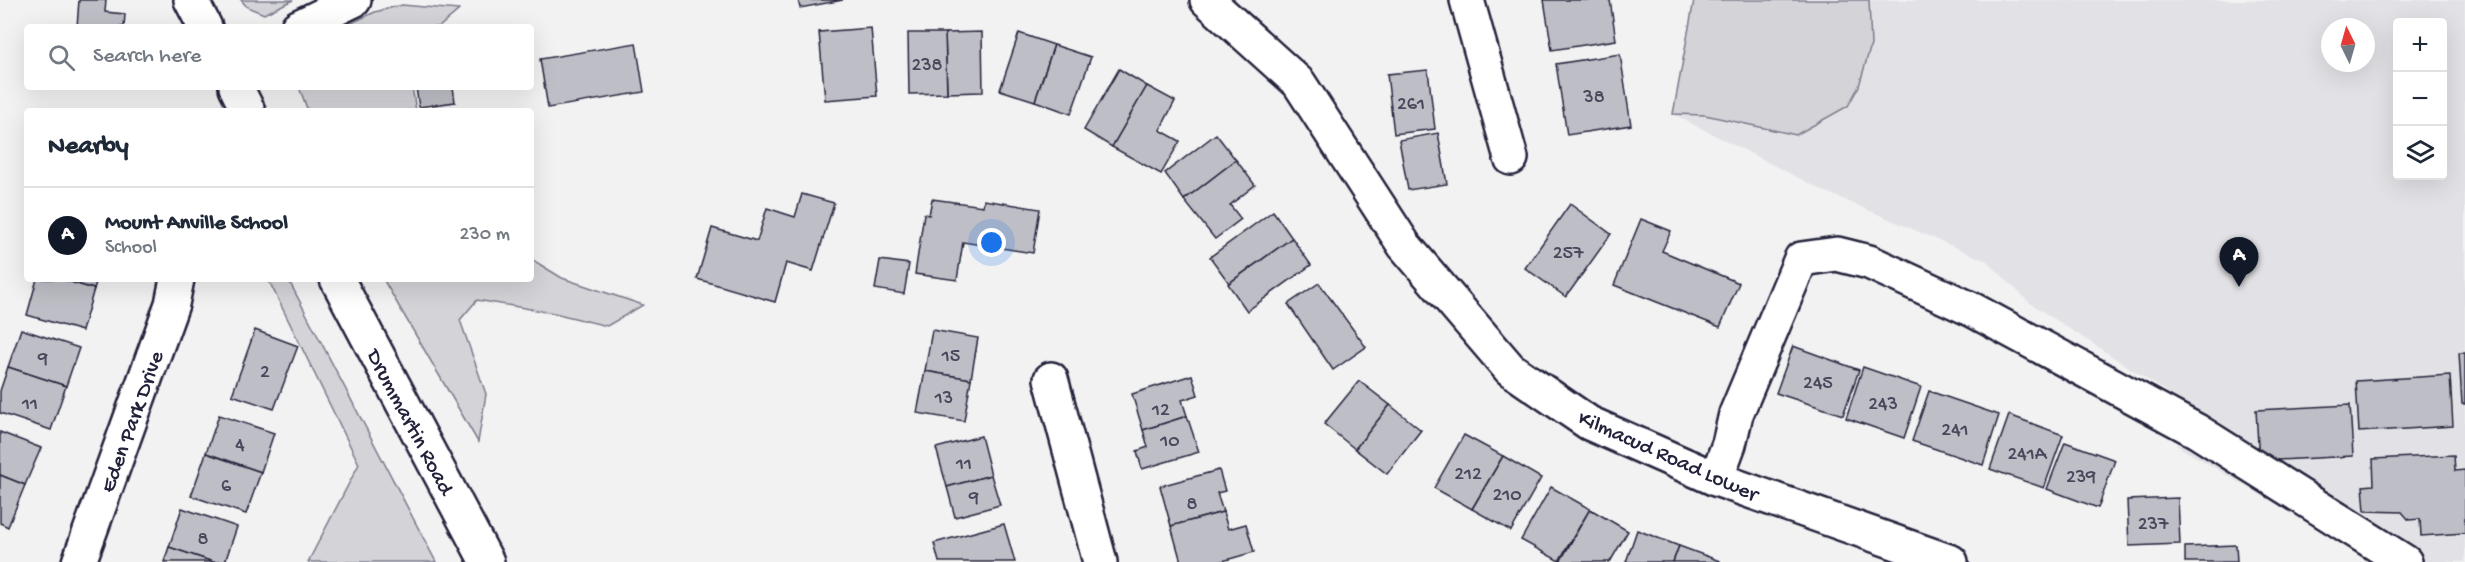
<!DOCTYPE html>
<html lang="en">
<head>
<meta charset="utf-8">
<style>
  :root { --surface:#fff; --page:#f2f2f3; --text:#1f2937; --muted:#747a83; --line:#e0e1e3; --accent:#111827 }
  body { margin:0; font-family:"Gochi Hand",sans-serif; background:var(--page); color:var(--text) }
  .controls { position:absolute; right:18px; top:18px; display:grid; overflow:hidden; border-radius:6px; box-shadow:0 6px 24px #0002 }
  .controls button { width:54px; height:54px; display:grid; place-items:center; padding:0; border:0; border-bottom:2px solid var(--line); background:var(--surface); color:var(--text); font:30px sans-serif }
  .compass { position:absolute; left:2321px; top:18px; width:54px; height:54px; border-radius:50%; background:var(--surface); box-shadow:0 6px 24px #0002; rotate:355deg }
  .you { position:absolute; left:992px; top:243px; width:21px; height:21px; margin:-15px; border:4px solid #fff; border-radius:50%; background:#1a73e8; box-shadow:0 0 0 9px #1a73e833 }
  .badge { display:grid; place-items:center; width:39px; height:39px; border-radius:50%; background:var(--accent); color:#fff; font-size:20px; font-weight:700 }
  .pin { position:absolute; translate:-50% -50px; filter:drop-shadow(0 2px 3px #0008) }
  .pin::after { content:''; position:absolute; top:32px; width:21px; height:18px; background:inherit; clip-path:polygon(0 0,100% 0,50% 100%) }
  .list { margin:0; padding:0; list-style:none }
  h2 { display:flex; justify-content:space-between; align-items:center; height:78px; margin:0; padding:0 24px; font-size:26px }
  h2 small { font-size:20px; font-weight:400; color:var(--muted) }
  .list li { display:grid; grid-template-columns:39px 1fr auto; gap:18px; align-items:center; box-sizing:border-box; height:96px; padding:0 24px; border-top:2px solid var(--line) }
  .list b { display:block; font-size:22px; white-space:nowrap }
  .list p { margin:0; font-size:20px; white-space:nowrap; color:var(--muted) }
  .list em { font-size:20px; font-style:normal; color:var(--muted) }
  .icon { flex:none; width:33px; height:33px; fill:none; stroke:currentColor; stroke-width:2; stroke-linecap:round; stroke-linejoin:round }
  .map { position:relative; flex:none; width:2465px; height:562px; overflow:hidden }
  .search { position:absolute; background:var(--surface); box-shadow:0 6px 24px #0002; left:24px; top:24px; width:510px; height:66px; display:flex; align-items:center; gap:15px; box-sizing:border-box; padding:0 21px; border-radius:6px; color:var(--muted); font-size:22px }
  .panel { position:absolute; background:var(--surface); box-shadow:0 6px 24px #0002; left:24px; top:108px; width:510px; height:174px; border-radius:6px }
  .map>svg:first-child { display:block }
</style>
</head>
<body>
<div class="map">
<svg width="2465" height="562" viewBox="0 0 2465 562">
  <rect width="100%" height="100%" fill="#f2f2f3"/>
  <filter id="ink" filterUnits="userSpaceOnUse"><feTurbulence type="fractalNoise" baseFrequency=".0167" numOctaves="2"/><feDisplacementMap in="SourceGraphic" scale="12" xChannelSelector="R" yChannelSelector="G"/><feConvolveMatrix kernelMatrix="1 2 1 2 8 2 1 2 1" color-interpolation-filters="sRGB"/></filter>
  <g filter="url(#ink)">
    <path fill="#e2e2e6" fill-rule="evenodd" d="M1694 0H2465V562H2374L2176 445 2197 431 2199 413 2030 303 1987 261 1826 192 1673 114ZM2398 22H2442V176H2398ZM2330 27H2366V63H2330Z"/>
    <g fill="#d3d3d8" stroke="#7a7a8a" stroke-width="1.5">
      <polygon points="241,0 293,0 264,14 247,7"/>
      <polygon points="1694,0 1869,0 1871,45 1859,86 1848,106 1796,135 1705,115 1673,114"/>
      <polygon points="402,5 459,10 439,27 343,27 375,12"/>
      <polygon points="299,87 412,87 416,111 308,111"/>
      <polygon points="531,259 562,278 643,305 607,326 554,313 477,300 460,320 486,394 478,442 383,279 531,279"/>
      <polygon points="268,279 288,279 436,562 308,562 359,464"/>
    </g>
    <g fill="#bebec6" stroke="#22223b" stroke-width="1.5">
      <polygon points="79,0 106,0 105,12 125,14 124,27 77,27"/>
      <polygon points="798,0 843,0 800,8"/>
      <polygon points="1544,0 1610,0 1616,40 1552,50"/>
      <polygon points="871,28 877,96 825,100 819,32"/>
      <polygon points="982,32 983,92 947,93 945,33"/>
      <polygon points="908,33 945,33 947,93 909,94"/>
      <polygon points="1019,33 1054,45 1035,101 1000,90"/>
      <polygon points="636,43 644,92 548,108 540,59"/>
      <polygon points="1054,45 1091,57 1071,114 1035,101"/>
      <polygon points="1620,54 1631,125 1567,135 1556,64"/>
      <polygon points="1119,69 1147,86 1112,147 1084,130"/>
      <polygon points="1428,70 1435,129 1394,134 1387,74"/>
      <polygon points="1147,86 1175,101 1160,130 1180,141 1161,174 1112,147"/>
      <polygon points="416,87 453,87 455,102 419,107"/>
      <polygon points="1438,133 1447,184 1408,190 1399,140"/>
      <polygon points="1216,134 1236,160 1184,200 1165,173"/>
      <polygon points="1236,160 1255,185 1230,205 1241,219 1215,239 1184,200"/>
      <polygon points="802,194 834,203 813,271 786,263 775,302 697,279 712,228 757,241 767,208 795,217"/>
      <polygon points="932,199 983,206 984,200 1040,209 1033,253 963,242 957,280 915,274 924,214 929,215"/>
      <polygon points="1570,204 1611,234 1566,297 1525,268"/>
      <polygon points="1273,211 1292,238 1229,283 1210,257"/>
      <polygon points="1641,219 1671,231 1662,251 1739,283 1720,327 1614,285"/>
      <polygon points="1292,238 1311,265 1247,311 1228,284"/>
      <polygon points="880,260 909,264 904,294 875,289"/>
      <polygon points="37,279 61,279 94,289 82,331 27,315"/>
      <polygon points="61,279 97,279 94,289"/>
      <polygon points="1319,283 1366,347 1333,370 1288,304"/>
      <polygon points="21,329 79,348 66,386 8,367"/>
      <polygon points="255,330 298,346 274,409 232,395"/>
      <polygon points="932,330 978,338 971,379 925,371"/>
      <polygon points="1793,346 1859,370 1843,415 1776,393"/>
      <polygon points="2459,353 2465,353 2465,404 2462,404"/>
      <polygon points="8,367 66,386 51,430 0,413 0,391"/>
      <polygon points="1863,367 1921,387 1904,438 1846,418"/>
      <polygon points="925,371 971,379 964,421 917,413"/>
      <polygon points="1192,375 1198,395 1182,400 1187,416 1143,430 1132,394"/>
      <polygon points="2450,375 2453,426 2359,432 2356,381"/>
      <polygon points="1359,381 1390,405 1355,449 1324,424"/>
      <polygon points="1929,391 1999,415 1983,465 1912,441"/>
      <polygon points="1390,405 1421,430 1387,474 1355,449"/>
      <polygon points="2350,405 2353,456 2259,461 2256,410"/>
      <polygon points="219,415 274,433 261,472 206,453"/>
      <polygon points="2009,415 2063,435 2044,488 1990,469"/>
      <polygon points="1187,416 1199,452 1142,469 1137,451 1148,447 1143,430"/>
      <polygon points="0,432 41,448 25,485 0,475"/>
      <polygon points="1464,435 1503,456 1472,509 1434,488"/>
      <polygon points="981,436 991,475 947,487 936,448"/>
      <polygon points="2065,442 2115,460 2098,508 2047,489"/>
      <polygon points="206,453 261,472 246,514 191,496"/>
      <polygon points="2454,455 2455,471 2465,470 2465,533 2421,536 2420,519 2409,520 2402,512 2365,511 2363,486 2374,485 2373,459"/>
      <polygon points="1503,456 1541,478 1511,531 1472,509"/>
      <polygon points="1219,470 1225,491 1217,493 1223,512 1171,526 1160,486"/>
      <polygon points="0,475 25,485 8,527 0,523"/>
      <polygon points="991,475 1000,505 955,517 947,487"/>
      <polygon points="1551,487 1590,509 1559,561 1521,540"/>
      <polygon points="2178,498 2180,544 2129,546 2127,500"/>
      <polygon points="182,508 237,527 225,562 213,562 169,547"/>
      <polygon points="1590,509 1628,531 1610,562 1560,562"/>
      <polygon points="1223,512 1228,529 1246,524 1254,552 1219,562 1181,562 1171,526"/>
      <polygon points="1004,524 1015,562 939,562 934,543"/>
      <polygon points="1637,530 1679,546 1673,562 1626,562"/>
      <polygon points="2236,545 2237,562 2185,562 2185,547"/>
      <polygon points="1679,546 1720,561 1719,562 1673,562"/>
      <polygon points="169,547 213,562 164,562"/>
    </g>
    <g fill="none" stroke-linecap="round" stroke-linejoin="round">
      <g stroke="#22223b" stroke-width="38">
        <g id="street">
          <polyline points="1207,0 1299,83 1404,245 1510,369 1589,423 1716,479 1951,562"/>
          <polyline points="1467,0 1511,158"/>
          <polyline points="298,27 354,0"/>
          <polyline points="1051,379 1100,562"/>
          <polyline points="1716,479 1729,444 1736,414 1801,259 1837,254 1869,262 1973,310 2197,431 2405,562"/>
          <polyline points="79,562 172,304 177,279"/>
        </g>
      </g>
      <g stroke="#22223b" stroke-width="38">
        <g id="secondary">
          <polyline points="191,0 205,27"/>
          <polyline points="236,87 248,111"/>
          <polyline points="337,279 487,562"/>
        </g>
      </g>
      <use href="#street" stroke="#fff" stroke-width="33"/>
      <use href="#secondary" stroke="#fff" stroke-width="33"/>
    </g>
  </g>
  <g text-anchor="middle" stroke-width="4.5" stroke-linejoin="round" paint-order="stroke">
    <g font-size="20" fill="#49495e">
      <text x="927" y="70">238</text>
      <text x="1594" y="102">38</text>
      <text x="1411" y="109">261</text>
      <text x="1568" y="258">257</text>
      <text x="951" y="361">15</text>
      <text x="43" y="364">9</text>
      <text x="265" y="377">2</text>
      <text x="1818" y="388">245</text>
      <text x="944" y="403">13</text>
      <text x="30" y="409">11</text>
      <text x="1883" y="409">243</text>
      <text x="1161" y="415">12</text>
      <text x="1955" y="435">241</text>
      <text x="1170" y="446">10</text>
      <text x="240" y="450">4</text>
      <text x="2027" y="459">241A</text>
      <text x="964" y="469">11</text>
      <text x="1468" y="479">212</text>
      <text x="2081" y="482">239</text>
      <text x="226" y="491">6</text>
      <text x="1507" y="500">210</text>
      <text x="974" y="503">9</text>
      <text x="1192" y="509">8</text>
      <text x="2153" y="529">237</text>
      <text x="203" y="544">8</text>
    </g>
    <g font-size="22" fill="#22223b" stroke="#fff">
      <text transform="translate(130 421) rotate(-70)" y="8">Eden Park Drive</text>
      <text transform="translate(412 421) rotate(62)" y="8">Drummartin Road</text>
      <text transform="translate(1669 454) rotate(24)" y="8">Kilmacud Road Lower</text>
    </g>
  </g>
</svg>
<div class="controls">
<button>+</button>
<button>−</button>
<button><svg class="icon" aria-label="layers" viewBox="0 0 24 24"><path d="M12 4l9 5-9 5-9-5zM3 14l9 5 9-5"/></svg></button>
</div>
<svg class="compass" viewBox="-18 -18 36 36"><path d="M0-13l5 13h-10z" fill="#e53935"/><path d="M0 13l5-13h-10z" fill="#747a83"/></svg>
<div class="you"></div>
<div class="pin badge" style="left:2239px;top:287px">A</div>
<div class="search"><svg class="icon" aria-label="search" viewBox="0 0 24 24"><circle cx="10" cy="10" r="6"/><path d="M15 15l6 6"/></svg>Search here</div>
<section class="panel">
<h2>Nearby<small></small></h2>
<ul class="list">
<li><span class="badge">A</span><div><b>Mount Anville School</b><p>School</p></div><em>230 m</em></li>
</ul>
</section>
</div>
</body>
</html>
